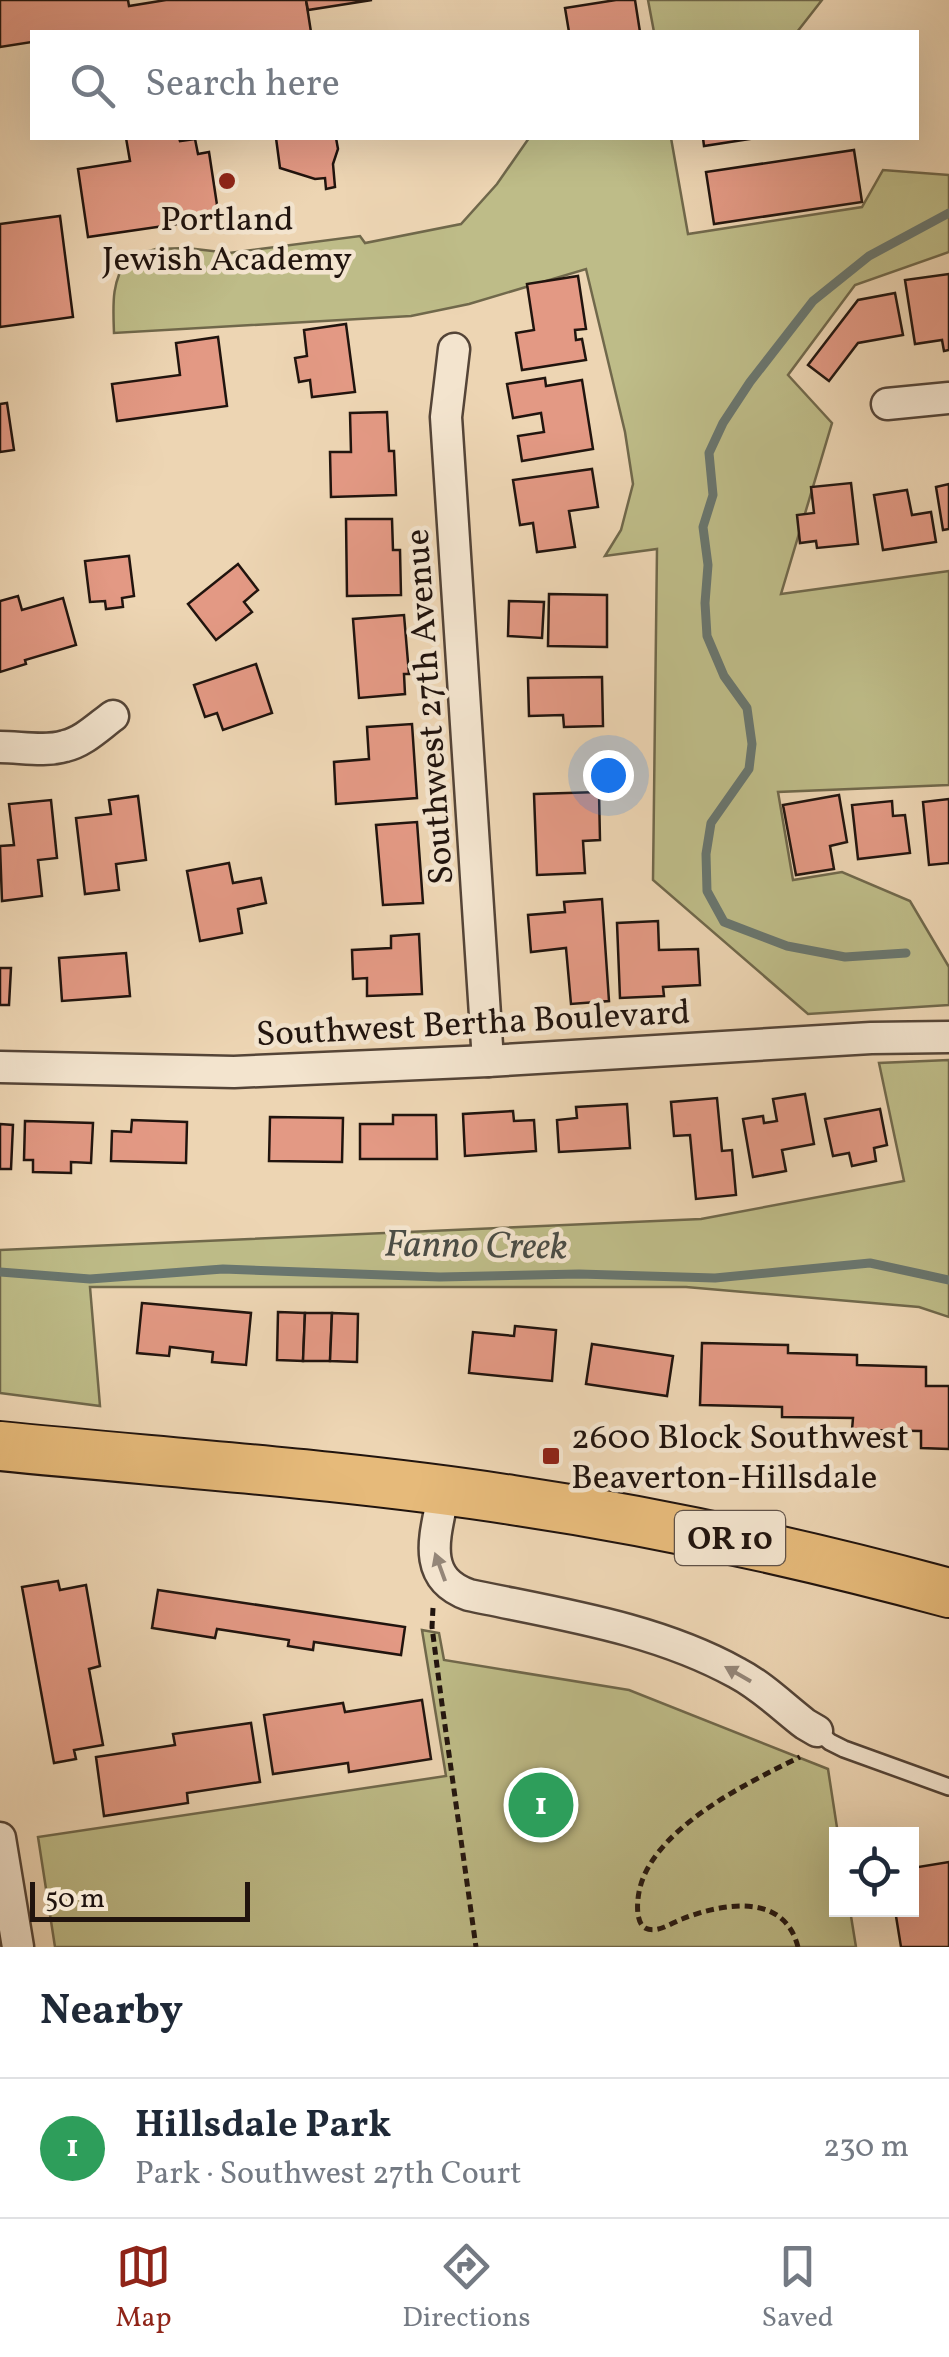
<!DOCTYPE html>
<html lang="en">
<head>
<meta charset="utf-8">
<style>
  :root { --surface:#fff; --page:#f2f2f3; --text:#1f2937; --muted:#747a83; --line:#e0e1e3; --accent:#8f2418 }
  body { margin:0; font-family:Vollkorn,serif; background:var(--page); color:var(--text) }
  .controls { position:absolute; right:30px; bottom:30px; display:grid; overflow:hidden; border-radius:0px; box-shadow:0 10px 40px #0002 }
  .controls button { width:90px; height:90px; display:grid; place-items:center; padding:0; border:0; border-bottom:2px solid var(--line); background:var(--surface); color:var(--text); font:50px sans-serif }
  .scale { position:absolute; left:30px; bottom:25px; width:220px; box-sizing:border-box; padding-left:10px; border:5px solid #21140e; border-top:0; font-size:28px; line-height:35px; white-space:nowrap; color:#21140e; -webkit-text-stroke:8px #f3e4ce; paint-order:stroke }
  .you { position:absolute; left:608px; top:775px; width:35px; height:35px; margin:-25px; border:8px solid #fff; border-radius:50%; background:#1a73e8; box-shadow:0 0 0 15px #1a73e833 }
  .badge { display:grid; place-items:center; width:65px; height:65px; border-radius:50%; background:var(--accent); color:#fff; font-size:32px; font-weight:700 }
  .pin { position:absolute; translate:-50% -50%; border:5px solid #fff; box-shadow:0 2px 10px #0006 }
  .list { margin:0; padding:0; list-style:none }
  h2 { display:flex; justify-content:space-between; align-items:center; height:130px; margin:0; padding:0 40px; font-size:42px }
  h2 small { font-size:32px; font-weight:400; color:var(--muted) }
  .list li { display:grid; grid-template-columns:65px 1fr auto; gap:30px; align-items:center; box-sizing:border-box; height:140px; padding:0 40px; border-top:2px solid var(--line) }
  .list b { display:block; font-size:38px; white-space:nowrap }
  .list p { margin:0; font-size:32px; white-space:nowrap; color:var(--muted) }
  .list em { font-size:32px; font-style:normal; color:var(--muted) }
  .icon { flex:none; width:55px; height:55px; fill:none; stroke:currentColor; stroke-width:2; stroke-linecap:round; stroke-linejoin:round }
  .map { position:relative; flex:none; width:949px; height:1947px; overflow:hidden }
  .search { position:absolute; background:var(--surface); box-shadow:0 10px 40px #0002; left:30px; right:30px; top:30px; height:110px; display:flex; align-items:center; gap:25px; box-sizing:border-box; padding:0 35px; border-radius:0px; color:var(--muted); font-size:38px }
  .sheet { height:270px; background:var(--surface) }
  nav { display:flex; justify-content:space-around; align-items:center; box-sizing:border-box; height:140px; border-top:2px solid var(--line); background:var(--surface); font-size:28px; color:var(--muted) }
  nav a { display:grid; justify-items:center; gap:5px }
  nav .on { color:var(--accent) }
  .map>svg:first-child { display:block }
</style>
</head>
<body>
<div class="map">
<svg width="949" height="1947" viewBox="0 0 949 1947">
  <rect width="100%" height="100%" fill="#edd5b3"/>
  <filter id="stains"><feTurbulence type="fractalNoise" baseFrequency=".002" numOctaves="4"/><feColorMatrix values="0 0 0 0 .2 0 0 0 0 .09 0 0 0 0 .02 0 0 0 .5 -.17"/></filter>
  <radialGradient id="worn" r=".72"><stop offset=".6" stop-color="#630" stop-opacity="0"/><stop offset="1" stop-color="#630" stop-opacity=".3"/></radialGradient>
  <g fill="#bebc88" stroke="#70684b" stroke-width="2.5">
    <polygon points="648,0 822,0 797,32 654,32"/>
    <path d="M529 138H671L688 234 862 207 883 170 949 175V252L855 285 788 375 832 423 781 594 949 571V785L778 792 793 880 842 872 910 901 949 967V1005L808 1014 653 880 657 549 605 556 621 530 633 484 625 432 586 269 469 304 411 316 114 333C113 304 111 283 128 257L156 249 187 248 229 253 360 236 365 243 461 224 497 184Z"/>
    <polygon points="949,1060 949,1317 919,1307 686,1287 90,1287 100,1406 0,1393 0,1250 701,1219 904,1181 879,1063"/>
    <polygon points="422,1630 439,1633 444,1660 629,1690 828,1769 838,1834 836,1910 850,1910 856,1947 55,1947 38,1837 446,1776"/>
  </g>
  <g fill="none" stroke-linecap="round" stroke-linejoin="round">
    <g stroke="#69766f" stroke-width="9">
      <polyline points="906,953 845,957 787,946 724,922 707,891 706,854 711,823 749,769 752,744 747,708 724,676 707,636 705,603 708,565 703,527 713,495 709,453 723,423 750,382 813,301 869,256 949,213"/>
      <polyline points="0,1272 90,1279 223,1269 440,1277 579,1274 715,1278 870,1263 949,1280"/>
    </g>
  </g>
  <g fill="#e39984" stroke="#21140e" stroke-width="2.5">
    <polygon points="0,0 128,0 129,6 166,0 306,0 311,32 32,32 32,42 0,47"/>
    <polygon points="306,0 372,0 308,10"/>
    <polygon points="616,0 635,0 640,32 569,32 565,8"/>
    <polygon points="126,138 179,138 180,141 195,139 198,154 209,152 219,218 88,237 78,169 130,161"/>
    <polygon points="276,138 336,138 338,149 333,164 335,187 326,189 325,178 315,179 280,168"/>
    <polygon points="703,138 756,138 704,146"/>
    <polygon points="854,150 862,202 714,224 706,172"/>
    <polygon points="60,216 73,317 0,327 0,224"/>
    <polygon points="949,274 949,350 944,351 942,340 915,344 905,280"/>
    <polygon points="578,276 586,329 575,330 576,340 582,339 586,360 522,370 516,333 534,330 527,284"/>
    <polygon points="895,293 903,335 858,343 829,381 808,365 858,300"/>
    <polygon points="346,324 355,392 312,397 310,380 299,382 295,358 307,356 304,330"/>
    <polygon points="218,337 227,406 117,421 112,384 180,375 176,343"/>
    <polygon points="545,378 546,386 582,380 593,449 522,461 518,436 544,432 541,413 513,418 507,384"/>
    <polygon points="7,403 14,450 0,452 0,404"/>
    <polygon points="387,412 389,451 394,451 396,495 331,497 330,452 351,452 350,413"/>
    <polygon points="592,469 598,507 569,511 575,547 537,552 533,523 520,525 513,480"/>
    <polygon points="851,483 858,544 817,548 816,541 800,543 797,515 814,513 811,487"/>
    <polygon points="949,484 949,529 943,530 936,487"/>
    <polygon points="907,490 912,515 931,512 936,542 883,550 874,495"/>
    <polygon points="346,519 392,519 393,550 400,550 401,595 347,596"/>
    <polygon points="129,556 134,596 122,598 123,607 106,609 105,601 90,602 85,561"/>
    <polygon points="238,564 258,590 244,602 252,612 216,640 188,604"/>
    <polygon points="549,594 607,595 607,647 548,646"/>
    <polygon points="18,596 22,610 63,598 76,645 25,660 26,664 0,672 0,601"/>
    <polygon points="509,601 544,602 542,638 508,636"/>
    <polygon points="404,615 409,674 404,674 405,694 359,698 353,619"/>
    <polygon points="256,664 272,713 223,730 217,713 205,717 194,685"/>
    <polygon points="602,677 603,726 564,727 563,715 529,716 528,678"/>
    <polygon points="412,724 417,798 336,804 334,762 369,759 367,727"/>
    <polygon points="599,792 600,840 583,841 585,873 537,875 534,794"/>
    <polygon points="839,795 847,842 830,846 834,869 796,875 783,805"/>
    <polygon points="138,796 146,860 116,864 119,890 85,894 76,818 111,814 109,800"/>
    <polygon points="949,799 949,863 929,865 923,802"/>
    <polygon points="51,800 57,858 38,860 42,896 2,901 0,846 14,845 9,804"/>
    <polygon points="892,801 893,816 905,815 910,853 858,859 852,805"/>
    <polygon points="417,822 423,903 383,905 376,825"/>
    <polygon points="229,863 233,883 261,878 266,903 238,909 242,933 200,941 187,871"/>
    <polygon points="602,899 609,1001 571,1004 566,948 531,952 528,915 565,912 564,902"/>
    <polygon points="658,921 659,950 698,949 700,985 663,987 664,996 620,998 617,923"/>
    <polygon points="419,934 422,994 367,996 367,978 353,979 352,950 391,948 391,936"/>
    <polygon points="126,953 130,996 62,1001 59,958"/>
    <polygon points="0,968 11,968 9,1005 0,1005"/>
    <polygon points="805,1094 814,1144 782,1150 786,1171 753,1177 743,1119 763,1116 764,1123 777,1121 773,1099"/>
    <polygon points="717,1098 722,1151 732,1150 736,1195 696,1199 690,1135 674,1136 671,1102"/>
    <polygon points="627,1104 630,1148 559,1152 557,1120 577,1118 576,1107"/>
    <polygon points="880,1109 887,1145 874,1148 876,1161 852,1166 849,1153 833,1156 825,1119"/>
    <polygon points="513,1111 514,1121 534,1120 536,1151 465,1156 463,1114"/>
    <polygon points="393,1115 436,1115 437,1159 360,1159 360,1124 393,1124"/>
    <polygon points="270,1117 343,1118 342,1162 269,1161"/>
    <polygon points="132,1120 187,1122 186,1163 111,1161 112,1131 131,1132"/>
    <polygon points="25,1121 93,1123 91,1163 71,1162 71,1173 33,1172 33,1160 24,1160"/>
    <polygon points="0,1124 13,1125 11,1169 0,1169"/>
    <polygon points="142,1303 251,1313 246,1365 212,1362 213,1352 170,1347 169,1356 137,1353"/>
    <polygon points="278,1312 305,1313 303,1361 277,1360"/>
    <polygon points="305,1313 332,1313 330,1361 303,1361"/>
    <polygon points="332,1313 358,1314 357,1362 330,1361"/>
    <polygon points="515,1326 556,1330 552,1381 469,1373 473,1332 514,1336"/>
    <polygon points="702,1343 788,1345 788,1353 857,1355 857,1365 926,1367 926,1386 949,1386 949,1449 921,1448 921,1431 852,1430 853,1418 782,1417 782,1407 700,1405"/>
    <polygon points="592,1344 673,1356 667,1396 586,1384"/>
    <polygon points="58,1581 60,1590 86,1585 100,1666 89,1669 103,1745 74,1750 76,1759 54,1763 22,1587"/>
    <polygon points="158,1590 405,1627 401,1655 314,1642 313,1650 288,1646 289,1640 217,1629 215,1638 152,1628"/>
    <polygon points="422,1700 431,1759 349,1772 348,1763 273,1774 264,1715 343,1703 345,1712"/>
    <polygon points="251,1723 260,1782 187,1793 188,1803 104,1816 96,1757 175,1745 173,1734"/>
    <polygon points="949,1862 949,1947 901,1947 895,1910 912,1910 912,1868"/>
  </g>
  <g fill="none" stroke-linecap="round" stroke-linejoin="round">
    <g stroke="#544437" stroke-width="20">
      <polyline id="lane" points="817,1731 830,1742 844,1749 949,1787"/>
    </g>
    <g stroke="#544437" stroke-width="35">
      <g id="street">
        <polyline points="454,349 446,417 488,1061"/>
        <polyline points="887,404 949,398"/>
        <path d="M0 747C21 747 45 752 65 746 83 742 98 727 113 716"/>
        <polyline points="0,1067 234,1072 488,1061 871,1038 949,1037"/>
        <path d="M444 1491C437 1531 418 1577 469 1595 559 1614 656 1628 737 1673 762 1686 783 1707 805 1724L817 1731"/>
        <polyline points="0,1838 18,1947"/>
      </g>
    </g>
    <g stroke="#21140e" stroke-width="52">
      <path id="primary" d="M0 1446C171 1463 343 1474 512 1500 660 1522 805 1554 949 1593"/>
    </g>
    <g stroke="#21140e" stroke-width="5" stroke-dasharray="8 5" stroke-linecap="butt">
      <polyline points="433,1608 432,1627 441,1697 476,1947"/>
      <path d="M798 1947C784 1892 723 1903 682 1919 671 1923 657 1934 645 1928 637 1923 637 1908 638 1899 644 1832 747 1783 800 1757"/>
    </g>
    <use href="#lane" stroke="#f3e4ce" stroke-width="15"/>
    <use href="#street" stroke="#f3e4ce" stroke-width="30"/>
    <use href="#primary" stroke="#e6ba7a" stroke-width="48"/>
  </g>
  <defs><path id="oneway-solid" d="M-6-.8H1V-3.2L6.5 0L1 3.2V.8H-6Z" transform="scale(2.5)"/></defs>
  <g fill="#948678">
    <use href="#oneway-solid" transform="translate(440 1567) rotate(-110)"/>
    <use href="#oneway-solid" transform="translate(738 1674) rotate(-150)"/>
  </g>
  <g fill="#8f2418" stroke="#f3e4ce" stroke-width="4">
    <circle cx="227" cy="181" r="10"/>
    <rect x="541" y="1446" width="20" height="20" rx="5"/>
  </g>
  <g text-anchor="middle" stroke-width="9" stroke-linejoin="round" paint-order="stroke">
    <rect fill="#f3e4ce" stroke="#605248" stroke-width="2.5" x="675" y="1511" width="110" height="54" rx="8"/>
    <g font-size="32" font-weight="bold" fill="#21140e">
      <text x="730" y="1549">OR 10</text>
    </g>
    <g font-size="35" fill="#21140e" stroke="#f3e4ce">
      <text x="227" y="230">Portland<tspan x="227" dy="40">Jewish Academy</tspan></text>
      <text x="571" y="1448" text-anchor="start">2600 Block Southwest<tspan x="571" dy="40">Beaverton-Hillsdale</tspan></text>
    </g>
    <g font-size="35" fill="#21140e" stroke="#f3e4ce">
      <text transform="translate(428 707) rotate(-94)" y="12">Southwest 27th Avenue</text>
      <text transform="translate(473 1022) rotate(-3)" y="12">Southwest Bertha Boulevard</text>
    </g>
    <g font-size="38" font-style="italic" fill="#4b4d46" stroke="#f3e4ce">
      <text transform="translate(476 1244) rotate(1)" y="13">Fanno Creek</text>
    </g>
  </g>
  <rect width="100%" height="100%" filter="url(#stains)"/>
  <rect width="100%" height="100%" fill="url(#worn)"/>
</svg>
<div class="controls">
<button><svg class="icon" aria-label="locate" viewBox="0 0 24 24"><circle cx="12" cy="12" r="6"/><path d="M12 2v4M12 18v4M2 12h4M18 12h4"/></svg></button>
</div>
<div class="scale">50 m</div>
<div class="you"></div>
<div class="pin badge" style="left:541px;top:1805px;background:#2e9e5b">1</div>
<div class="search"><svg class="icon" aria-label="search" viewBox="0 0 24 24"><circle cx="10" cy="10" r="6"/><path d="M15 15l6 6"/></svg>Search here</div>
</div>
<section class="sheet">
<h2>Nearby<small></small></h2>
<ul class="list">
<li><span class="badge" style="background:#2e9e5b">1</span><div><b>Hillsdale Park</b><p>Park · Southwest 27th Court</p></div><em>230 m</em></li>
</ul>
</section>
<nav>
<a class="on"><svg class="icon" aria-label="map" viewBox="0 0 24 24"><path d="M3 6l6-2 6 2 6-2v14l-6 2-6-2-6 2zM9 4v14M15 6v14"/></svg>Map</a>
<a><svg class="icon" aria-label="directions" viewBox="0 0 24 24"><path d="M12 3l9 9-9 9-9-9zM9 14v-3h6M13 9l2 2-2 2"/></svg>Directions</a>
<a><svg class="icon" aria-label="saved" viewBox="0 0 24 24"><path d="M7 4h10v16l-5-4-5 4z"/></svg>Saved</a>
</nav>
</body>
</html>
